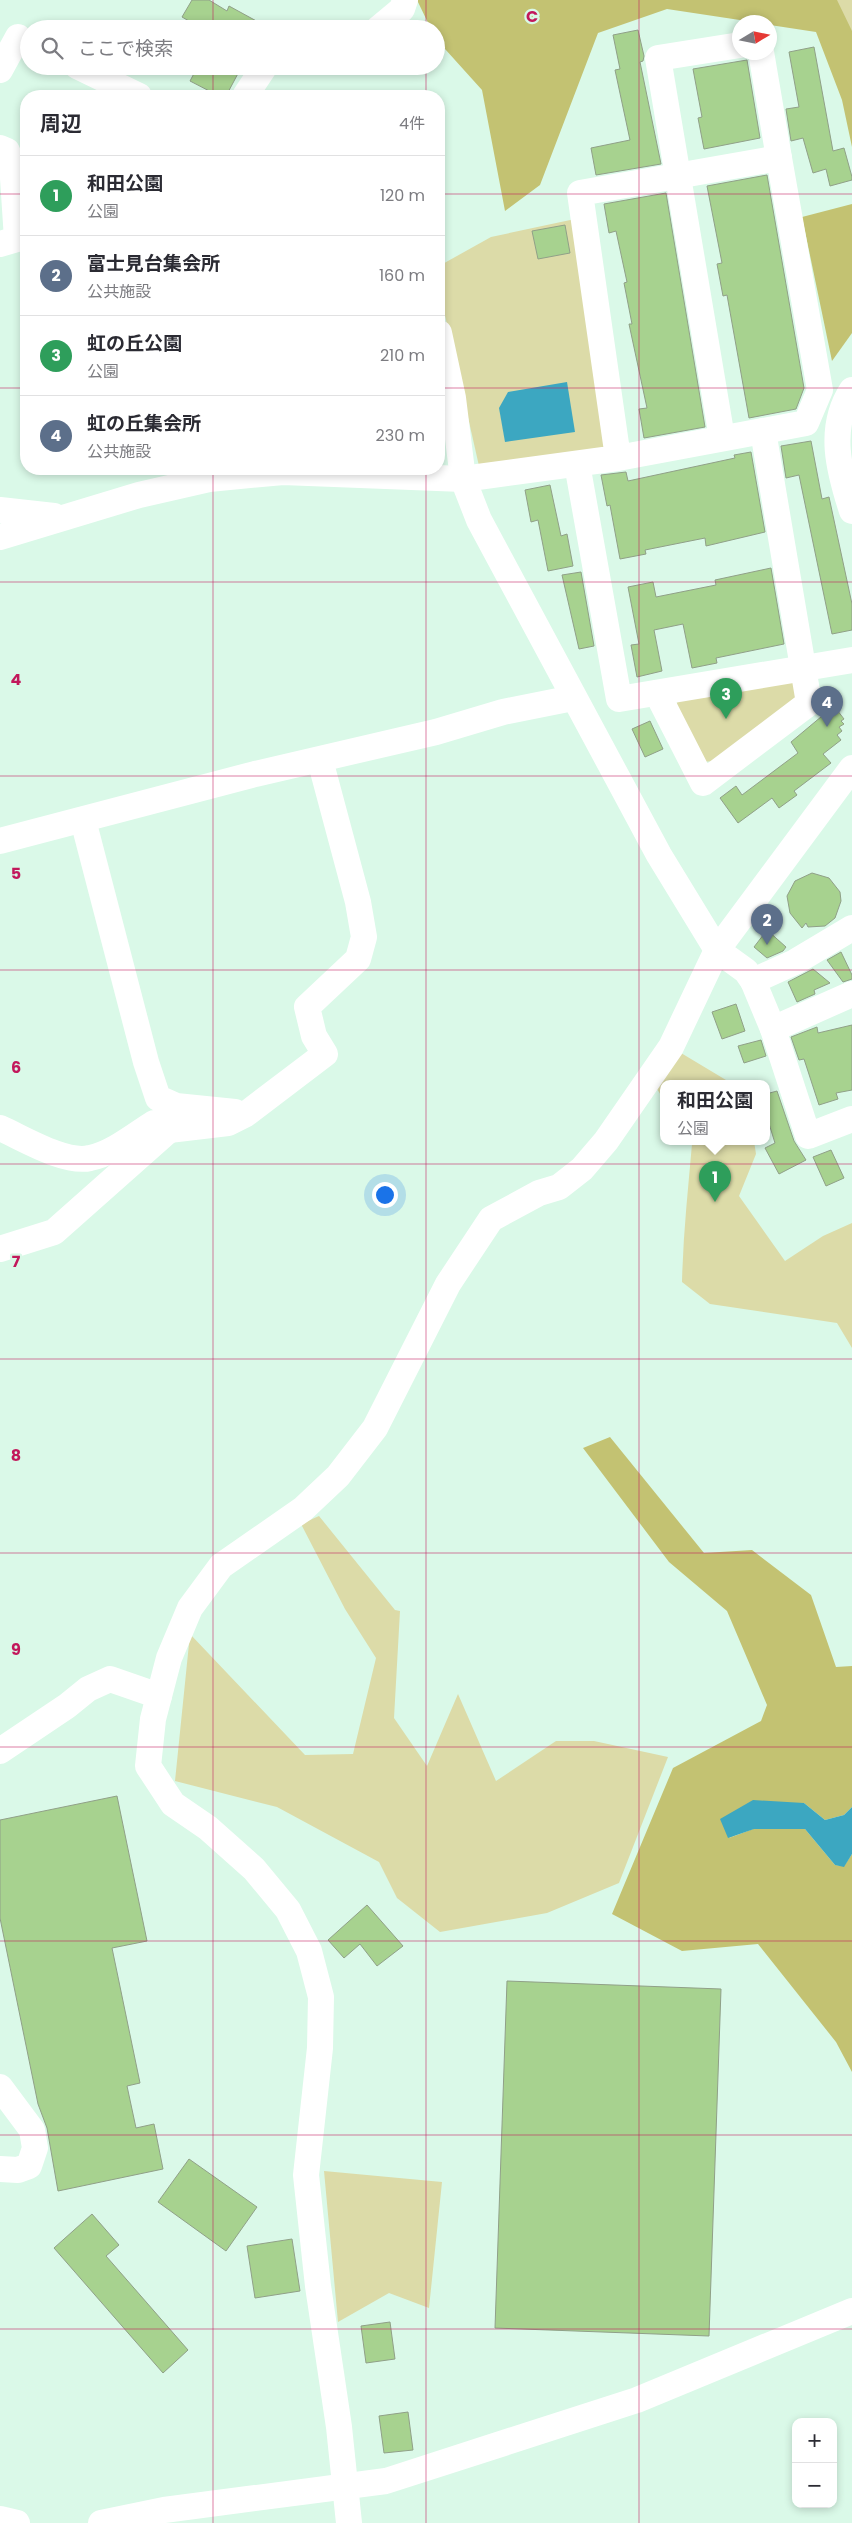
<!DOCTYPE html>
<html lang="ja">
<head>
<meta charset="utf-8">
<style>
  :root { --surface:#fff; --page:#f7f7f7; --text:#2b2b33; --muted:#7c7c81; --line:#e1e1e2; --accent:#111827 }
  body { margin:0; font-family:Poppins,"Noto Sans JP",sans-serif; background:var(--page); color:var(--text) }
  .controls { position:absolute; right:15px; bottom:15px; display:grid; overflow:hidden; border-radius:10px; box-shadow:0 2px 8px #0003 }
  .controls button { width:45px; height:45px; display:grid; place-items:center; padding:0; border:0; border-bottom:1px solid var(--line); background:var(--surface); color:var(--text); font:25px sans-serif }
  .compass { position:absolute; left:732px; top:15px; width:45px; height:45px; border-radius:50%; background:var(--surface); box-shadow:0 2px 8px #0003; rotate:80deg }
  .you { position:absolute; left:384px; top:1194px; width:18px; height:18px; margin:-12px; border:4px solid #fff; border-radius:50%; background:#1a73e8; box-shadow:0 0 0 8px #1a73e833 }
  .badge { display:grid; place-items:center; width:32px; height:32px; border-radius:50%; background:var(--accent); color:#fff; font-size:16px; font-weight:700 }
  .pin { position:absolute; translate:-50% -41px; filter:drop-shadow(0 1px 2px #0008) }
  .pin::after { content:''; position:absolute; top:26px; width:18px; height:15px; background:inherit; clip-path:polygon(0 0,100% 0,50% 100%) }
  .popup { position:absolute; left:660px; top:1080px; width:110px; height:65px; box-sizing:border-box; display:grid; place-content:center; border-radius:10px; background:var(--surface); filter:drop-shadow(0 1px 4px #0005); font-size:16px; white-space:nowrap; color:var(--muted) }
  .popup b { font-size:19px; color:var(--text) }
  .popup::after { content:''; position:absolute; left:50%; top:100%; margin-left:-10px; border:10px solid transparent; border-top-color:var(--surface) }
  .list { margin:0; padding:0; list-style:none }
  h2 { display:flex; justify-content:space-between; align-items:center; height:65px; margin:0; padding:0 20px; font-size:21px }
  h2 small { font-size:16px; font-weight:400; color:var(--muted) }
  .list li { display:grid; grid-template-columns:32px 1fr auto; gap:15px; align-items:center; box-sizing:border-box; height:80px; padding:0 20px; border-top:1px solid var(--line) }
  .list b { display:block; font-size:19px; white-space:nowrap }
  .list p { margin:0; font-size:16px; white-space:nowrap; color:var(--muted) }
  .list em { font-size:16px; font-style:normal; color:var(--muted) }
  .icon { flex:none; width:28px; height:28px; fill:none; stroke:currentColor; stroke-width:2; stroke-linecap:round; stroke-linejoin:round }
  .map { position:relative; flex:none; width:852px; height:2523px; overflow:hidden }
  .search { position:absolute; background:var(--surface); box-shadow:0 2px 8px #0003; left:20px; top:20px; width:425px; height:55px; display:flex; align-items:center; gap:12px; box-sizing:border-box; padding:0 18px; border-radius:28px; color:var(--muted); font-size:19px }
  .panel { position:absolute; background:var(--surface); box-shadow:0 2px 8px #0003; left:20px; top:90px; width:425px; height:385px; border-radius:20px }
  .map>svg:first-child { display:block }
</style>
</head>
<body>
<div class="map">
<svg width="852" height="2523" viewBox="0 0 852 2523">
  <rect width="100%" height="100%" fill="#daf9e8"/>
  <g fill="#dcdba8">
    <polygon points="834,0 852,0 852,32"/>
    <polygon points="575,219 611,448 479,466 439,289 439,266 491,237"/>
    <polygon points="784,678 798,683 797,701 715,761 702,762 675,710 679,696"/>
    <polygon points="671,1047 731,1083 664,1083 664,1100 650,1078"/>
    <path d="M689 1141H754L756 1154 739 1196 785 1261 823 1236 852 1223V1348L837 1323 710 1304 682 1282C683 1236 688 1190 692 1144Z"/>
    <polygon points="319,1516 395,1610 400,1611 394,1718 427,1766 458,1694 496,1781 556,1741 594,1741 668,1757 619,1883 547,1913 440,1932 397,1898 379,1862 277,1807 175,1781 190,1634 305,1755 353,1754 376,1658 345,1609 301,1524"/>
    <polygon points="324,2171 442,2182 429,2308 389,2293 338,2322"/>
  </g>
  <g fill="#c3c272">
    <polygon points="417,0 837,0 852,31 852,147 842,100 816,32 770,25 770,22 753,22 667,9 598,33 540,185 505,211 482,90 436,39 436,29 431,29"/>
    <polygon points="852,204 852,333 832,361 802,217"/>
    <polygon points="610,1437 704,1553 752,1550 811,1595 836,1667 852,1666 852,1807 844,1815 825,1820 804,1803 729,1838 753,1829 805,1829 835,1865 844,1866 852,1854 852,2072 836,2042 758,1944 682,1951 612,1914 673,1768 761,1721 767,1705 727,1611 669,1562 583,1448"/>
  </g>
  <g fill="#3ca7c1">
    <polygon points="567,382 575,432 505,442 499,408 508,392"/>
    <polygon points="753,1800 804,1803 825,1820 844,1815 852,1807 852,1854 844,1867 835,1865 805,1829 754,1829 728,1838 720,1819"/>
  </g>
  <g fill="#a7d28f" stroke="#90a088">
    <polygon points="192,0 209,0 227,11 229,6 271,29 203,29 182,17"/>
    <polygon points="638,30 644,56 643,61 640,62 661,164 596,175 591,148 630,140 615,70 620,69 613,35"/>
    <polygon points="814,47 833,151 844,148 852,177 852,180 830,186 826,169 813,173 803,138 791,141 786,109 799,107 789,52"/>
    <polygon points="747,60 760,138 704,149 698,118 702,117 693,69"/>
    <polygon points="198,66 242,66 226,96 219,96 190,81"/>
    <polygon points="767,175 804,388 796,409 749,418 727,295 723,296 717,264 722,263 707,186"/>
    <polygon points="666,193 705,427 644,438 639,409 647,408 629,324 632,324 624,283 627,282 616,231 609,233 604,204"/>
    <polygon points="565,225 570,253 538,259 532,231"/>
    <polygon points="811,441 822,499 829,497 852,604 852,630 832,634 799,475 786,478 781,446"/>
    <polygon points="751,452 765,532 706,546 705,538 645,550 646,554 620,559 610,505 607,506 601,475 626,472 628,481 735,458 734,455"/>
    <polygon points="550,485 561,536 567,534 573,566 548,571 538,520 531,522 525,490"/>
    <polygon points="771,568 784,644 716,658 717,663 692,668 683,624 654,630 662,671 637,677 631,645 639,644 628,587 653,582 656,597 716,585 715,580"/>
    <polygon points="581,572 594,646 579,649 562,575"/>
    <polygon points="834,706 844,719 841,721 844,724 839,727 842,731 837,735 841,740 823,754 831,763 794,791 797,795 779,808 772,798 738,823 720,798 736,786 742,795 798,753 791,742"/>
    <polygon points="650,721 663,749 645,757 632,729"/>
    <polygon points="812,873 829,878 840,892 841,901 835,918 825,926 808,927 806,923 802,928 790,913 787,896 795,881"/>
    <polygon points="767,930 786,947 783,951 767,958 754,947"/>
    <polygon points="841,952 852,975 852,979 843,982 827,960"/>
    <polygon points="813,969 830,983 814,990 815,994 797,1002 788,982"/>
    <polygon points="736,1004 745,1031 722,1039 712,1012"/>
    <polygon points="852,1025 852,1090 836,1093 838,1099 819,1105 804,1059 799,1060 791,1037 817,1027 818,1033"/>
    <polygon points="761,1040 766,1056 744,1063 738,1046"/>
    <polygon points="777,1091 794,1141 806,1160 779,1174 765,1148 775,1143 766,1114 766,1094"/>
    <polygon points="831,1150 844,1178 826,1186 813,1157"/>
    <polygon points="117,1796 147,1941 112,1948 140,2083 127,2086 136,2128 154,2124 163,2169 58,2191 47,2128 38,2104 0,1918 0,1820"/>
    <polygon points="367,1905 403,1946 377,1966 360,1944 344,1958 328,1940"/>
    <polygon points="507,1981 721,1989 709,2336 495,2328"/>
    <polygon points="189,2159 257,2207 226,2251 158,2202"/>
    <polygon points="92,2214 119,2245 106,2256 188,2350 163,2373 54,2248"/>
    <polygon points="292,2239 300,2291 255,2298 247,2246"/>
    <polygon points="390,2322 395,2359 366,2363 361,2326"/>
    <polygon points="408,2412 413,2450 384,2453 379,2416"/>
  </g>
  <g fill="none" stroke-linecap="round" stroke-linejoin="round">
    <g stroke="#fff" stroke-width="26">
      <polyline points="378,29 402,9 405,0"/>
      <polyline points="761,52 779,158"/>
      <polyline points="77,66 139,96"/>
      <polyline points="0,70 18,37"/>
      <polyline points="245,96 265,66"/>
      <polyline points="0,148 7,151 12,163 17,239 0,244"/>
      <polyline points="439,333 453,398 463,479 479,520 659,855 717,950 746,971 753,981 795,962 852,928"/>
      <path d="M852 390C827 428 839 471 852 511"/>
      <polyline points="722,438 658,58 740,45"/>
      <polyline points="577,464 619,699 852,660"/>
      <polyline points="0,510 54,516"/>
      <polyline points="0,537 139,495 209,479 283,472 463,479 618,458 806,423 820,390 779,158 580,193 618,458"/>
      <polyline points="657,693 703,783 809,703 763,431"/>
      <polyline points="83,820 146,1062 158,1098 176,1106 235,1112"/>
      <polyline points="0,841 255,774 436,732 503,712 573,698"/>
      <polyline points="753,981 773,1029 808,1136 852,1119"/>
      <polyline points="773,1029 852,994"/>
      <path d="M0 1128C23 1138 65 1164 90 1158 112 1154 135 1135 154 1123L169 1130 228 1123 246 1114 325 1054 314 1036 307 1007 358 959 364 937 358 902 320 760"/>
      <polyline points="0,1249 54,1232 169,1130"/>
      <polyline points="0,1751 67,1706 88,1689 110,1679 159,1696"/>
      <polyline points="0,2087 32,2130 35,2148 29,2166 18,2170 0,2169"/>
      <polyline points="0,2519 17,2523"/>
      <polyline points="101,2523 164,2510 386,2481 637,2400 852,2311"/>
      <polyline points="349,2523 339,2427 318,2286 306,2175 320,2048 321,1997 309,1951 288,1910 254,1869 208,1828 173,1804 148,1766 153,1719 169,1658 190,1608 221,1566 303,1509 338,1476 375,1428 448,1284 491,1219 539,1193 559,1187 582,1169 606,1141 671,1047 717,950 852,768"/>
    </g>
  </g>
  <path fill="none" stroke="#c2185b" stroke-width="1" stroke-opacity="0.55" d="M213 0V29M426 0V29M639 0V2523M213 66V96M426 66V96M0 194H26M439 194H852M0 388H26M439 388H852M213 469V2523M426 469V2523M0 582H852M0 776H852M0 970H852M0 1164H852M0 1359H852M0 1553H852M0 1747H852M0 1941H852M0 2135H852M0 2329H852"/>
  <g font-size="16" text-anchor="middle" font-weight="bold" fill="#c2185b" stroke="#daf9e8" stroke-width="4.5" stroke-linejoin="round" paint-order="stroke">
    <text x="532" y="22">C</text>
    <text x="16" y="685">4</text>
    <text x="16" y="879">5</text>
    <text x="16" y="1073">6</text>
    <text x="16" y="1267">7</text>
    <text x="16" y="1461">8</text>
    <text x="16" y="1655">9</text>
  </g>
</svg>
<div class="controls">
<button>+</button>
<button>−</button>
</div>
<svg class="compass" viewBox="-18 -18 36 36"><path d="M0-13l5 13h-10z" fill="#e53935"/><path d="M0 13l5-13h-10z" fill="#7c7c81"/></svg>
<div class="you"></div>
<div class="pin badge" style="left:715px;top:1202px;background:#2e9e5b">1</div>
<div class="popup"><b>和田公園</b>公園</div>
<div class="pin badge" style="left:767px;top:945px;background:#5c6f8a">2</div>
<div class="pin badge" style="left:726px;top:719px;background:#2e9e5b">3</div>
<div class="pin badge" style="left:827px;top:727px;background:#5c6f8a">4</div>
<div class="search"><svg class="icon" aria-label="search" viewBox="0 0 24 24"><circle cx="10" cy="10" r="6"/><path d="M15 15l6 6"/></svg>ここで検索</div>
<section class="panel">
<h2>周辺<small>4件</small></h2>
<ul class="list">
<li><span class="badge" style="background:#2e9e5b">1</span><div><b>和田公園</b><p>公園</p></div><em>120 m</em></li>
<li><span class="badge" style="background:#5c6f8a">2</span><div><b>富士見台集会所</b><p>公共施設</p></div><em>160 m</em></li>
<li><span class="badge" style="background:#2e9e5b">3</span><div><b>虹の丘公園</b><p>公園</p></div><em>210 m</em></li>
<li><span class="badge" style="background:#5c6f8a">4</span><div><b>虹の丘集会所</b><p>公共施設</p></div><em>230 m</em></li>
</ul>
</section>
</div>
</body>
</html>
